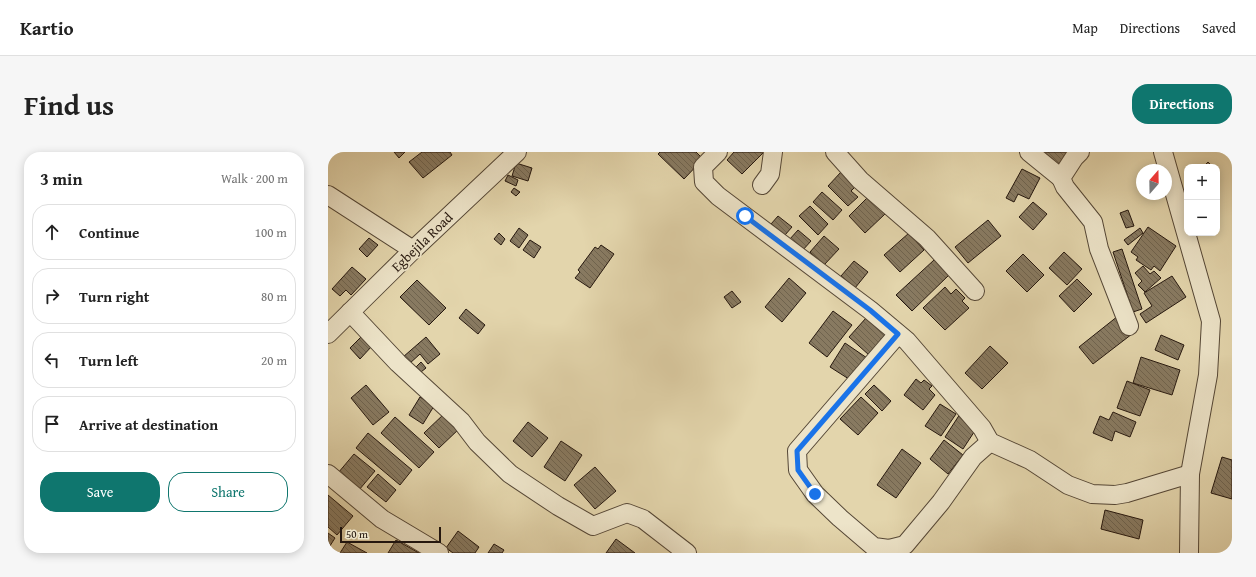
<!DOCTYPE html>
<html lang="en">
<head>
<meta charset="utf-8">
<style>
  :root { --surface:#fff; --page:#f6f6f6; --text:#222; --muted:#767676; --line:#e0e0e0; --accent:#0f766e }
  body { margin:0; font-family:"Gentium Book Plus",serif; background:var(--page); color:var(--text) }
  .controls { position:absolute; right:12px; top:12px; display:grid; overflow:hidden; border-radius:8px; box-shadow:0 2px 10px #0003 }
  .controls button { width:36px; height:36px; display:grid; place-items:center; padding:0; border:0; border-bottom:1px solid var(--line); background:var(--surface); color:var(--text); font:20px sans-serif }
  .compass { position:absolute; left:808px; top:12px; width:36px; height:36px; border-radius:50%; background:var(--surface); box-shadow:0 2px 10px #0003; rotate:20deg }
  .scale { position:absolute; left:12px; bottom:10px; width:101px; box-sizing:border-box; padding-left:4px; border:2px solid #26180f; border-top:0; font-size:11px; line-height:14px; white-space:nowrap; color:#26180f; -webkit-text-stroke:3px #ede4c9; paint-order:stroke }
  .stop { position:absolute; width:12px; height:12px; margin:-9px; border:3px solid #1a73e8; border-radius:50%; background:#fff }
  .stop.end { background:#1a73e8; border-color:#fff; box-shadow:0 1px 4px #0008 }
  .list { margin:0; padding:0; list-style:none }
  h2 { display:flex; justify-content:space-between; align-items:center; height:52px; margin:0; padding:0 16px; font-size:17px }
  h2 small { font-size:13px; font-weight:400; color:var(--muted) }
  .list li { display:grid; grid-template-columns:26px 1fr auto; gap:12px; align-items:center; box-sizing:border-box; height:56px; margin:0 8px 8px; padding:0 8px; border:1px solid var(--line); border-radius:16px }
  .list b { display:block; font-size:15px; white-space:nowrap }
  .list em { font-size:13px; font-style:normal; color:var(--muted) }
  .actions { display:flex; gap:8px; padding:12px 16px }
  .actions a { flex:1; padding:9px 0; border:1px solid var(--accent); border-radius:16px; text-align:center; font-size:14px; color:var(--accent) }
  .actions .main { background:var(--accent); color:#fff }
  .icon { flex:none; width:22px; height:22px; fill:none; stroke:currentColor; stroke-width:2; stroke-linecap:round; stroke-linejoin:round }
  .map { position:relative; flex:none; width:904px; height:401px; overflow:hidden; border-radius:16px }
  header { display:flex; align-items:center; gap:24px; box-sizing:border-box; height:56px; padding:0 20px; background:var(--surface); border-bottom:1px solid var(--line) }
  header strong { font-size:19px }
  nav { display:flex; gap:22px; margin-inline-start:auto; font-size:14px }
  .intro { display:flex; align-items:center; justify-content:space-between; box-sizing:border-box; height:96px; padding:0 24px }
  h1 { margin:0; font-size:28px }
  .button { padding:10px 18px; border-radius:16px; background:var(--accent); color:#fff; font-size:14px; font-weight:700 }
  main { display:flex; gap:24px; padding:0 24px }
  aside { flex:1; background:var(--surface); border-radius:16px; box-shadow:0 2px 10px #0003 }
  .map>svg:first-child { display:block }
</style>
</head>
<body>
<header>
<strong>Kartio</strong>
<nav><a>Map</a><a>Directions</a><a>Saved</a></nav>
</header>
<div class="intro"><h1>Find us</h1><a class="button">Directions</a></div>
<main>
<aside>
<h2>3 min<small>Walk · 200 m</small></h2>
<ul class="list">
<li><svg class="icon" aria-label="ahead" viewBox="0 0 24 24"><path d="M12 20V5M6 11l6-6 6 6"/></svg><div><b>Continue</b></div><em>100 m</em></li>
<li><svg class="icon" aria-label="right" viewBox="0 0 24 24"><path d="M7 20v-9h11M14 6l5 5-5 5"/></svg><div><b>Turn right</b></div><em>80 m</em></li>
<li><svg class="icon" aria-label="left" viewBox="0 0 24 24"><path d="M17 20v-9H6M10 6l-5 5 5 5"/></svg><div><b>Turn left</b></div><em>20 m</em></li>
<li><svg class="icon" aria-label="arrive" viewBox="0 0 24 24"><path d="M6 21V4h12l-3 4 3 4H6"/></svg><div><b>Arrive at destination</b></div></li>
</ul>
<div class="actions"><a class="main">Save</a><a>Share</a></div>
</aside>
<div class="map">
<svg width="904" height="401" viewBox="0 0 904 401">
  <defs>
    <pattern id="building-back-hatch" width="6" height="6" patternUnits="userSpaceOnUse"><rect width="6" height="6" fill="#887a61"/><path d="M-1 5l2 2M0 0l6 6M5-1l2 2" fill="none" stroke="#6f634e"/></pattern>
  </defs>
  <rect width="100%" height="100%" fill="#e3d5ac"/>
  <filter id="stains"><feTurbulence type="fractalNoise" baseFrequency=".005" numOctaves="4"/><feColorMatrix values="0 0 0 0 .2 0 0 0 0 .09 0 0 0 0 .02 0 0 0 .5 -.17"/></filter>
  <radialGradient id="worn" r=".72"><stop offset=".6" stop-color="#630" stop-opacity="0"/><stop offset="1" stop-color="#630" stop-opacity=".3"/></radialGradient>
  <g fill="url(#building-back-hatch)" stroke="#26180f">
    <polygon points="66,0 77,0 71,6"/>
    <polygon points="94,0 122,0 124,3 95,26 81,10"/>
    <polygon points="332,0 368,0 375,7 356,27 330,2"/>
    <polygon points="406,0 436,0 414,22 399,8"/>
    <polygon points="714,0 745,0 732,15"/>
    <polygon points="880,10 885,15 875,15"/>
    <polygon points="188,11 204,16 200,29 184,24"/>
    <polygon points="694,17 712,26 701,47 690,42 686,50 678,46"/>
    <polygon points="513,20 528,34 523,39 530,45 520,54 500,34"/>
    <polygon points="180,23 190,28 188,34 177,29"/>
    <polygon points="186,36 192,40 188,44 183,40"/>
    <polygon points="494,40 514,58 505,68 485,50"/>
    <polygon points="540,45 557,62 537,81 521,64"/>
    <polygon points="705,50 719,62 705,78 691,65"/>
    <polygon points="482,54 500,72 490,83 471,64"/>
    <polygon points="800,58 806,74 798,76 792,61"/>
    <polygon points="450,64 464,75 457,83 443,72"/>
    <polygon points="660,68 673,84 640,111 627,95"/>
    <polygon points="820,75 848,94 832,119 826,114 823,118 808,108 810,105 803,100"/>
    <polygon points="191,76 200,83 191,96 182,89"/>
    <polygon points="812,76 815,81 800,93 796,88"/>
    <polygon points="470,78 483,89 474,99 461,88"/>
    <polygon points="171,81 177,87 173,93 166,87"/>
    <polygon points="581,81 596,98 572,120 556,103"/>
    <polygon points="496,84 511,97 496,113 482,100"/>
    <polygon points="41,86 50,93 39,105 31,97"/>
    <polygon points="202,88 213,95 206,106 195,98"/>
    <polygon points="273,93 286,102 262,136 247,126 252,120 250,118 267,95 270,97"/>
    <polygon points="794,97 814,157 805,160 785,100"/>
    <polygon points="736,100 754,117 739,133 721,116"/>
    <polygon points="695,102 716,123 699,140 678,119"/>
    <polygon points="606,108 621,123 584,159 568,143"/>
    <polygon points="526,109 540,120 527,136 513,124"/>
    <polygon points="815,114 822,122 826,119 833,126 817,140 810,133 814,129 807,121"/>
    <polygon points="24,115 38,127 23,143 18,138 12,144 4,137"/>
    <polygon points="844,124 858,145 818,171 812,162 824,154 816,141"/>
    <polygon points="461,126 478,141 454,170 437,155"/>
    <polygon points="749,127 764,142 746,160 731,144"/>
    <polygon points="89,128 118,156 101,173 72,145"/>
    <polygon points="617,135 623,142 628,137 637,146 634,149 641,156 617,178 595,156"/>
    <polygon points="404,139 413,150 404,156 396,145"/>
    <polygon points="138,157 157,173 150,182 131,166"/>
    <polygon points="505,159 524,173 499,205 481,191"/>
    <polygon points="790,164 804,182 765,212 751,195"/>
    <polygon points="538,166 558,183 541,203 521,185"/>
    <polygon points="833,183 856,193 850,208 827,198"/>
    <polygon points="34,184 44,194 32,207 22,196"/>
    <polygon points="98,185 112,202 100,212 92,202 81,212 75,205"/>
    <polygon points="517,191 539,206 524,229 502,215"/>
    <polygon points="662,194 680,211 654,237 637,221"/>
    <polygon points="813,205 852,218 844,243 805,231"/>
    <polygon points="93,210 98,216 93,220 88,215"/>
    <polygon points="588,227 593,231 596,228 604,234 601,237 607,243 595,258 576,243"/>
    <polygon points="799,229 822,238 812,264 789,256"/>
    <polygon points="38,233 61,260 45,273 23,246"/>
    <polygon points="546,233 563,249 554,259 537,242"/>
    <polygon points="92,245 106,254 95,272 81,263"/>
    <polygon points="533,245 550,261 530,283 512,267"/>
    <polygon points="612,252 628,262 613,284 597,274"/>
    <polygon points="785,260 808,270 802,285 787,279 784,289 765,281 772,264 781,268"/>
    <polygon points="117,261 132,276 111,296 96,281"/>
    <polygon points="632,262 650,274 635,297 617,285"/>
    <polygon points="67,265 106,300 91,316 53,281"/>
    <polygon points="200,270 220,286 204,305 185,289"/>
    <polygon points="40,281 84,318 72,333 28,296"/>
    <polygon points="616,288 635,303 620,322 602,307"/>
    <polygon points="233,289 254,303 237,329 216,315"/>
    <polygon points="574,297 593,311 568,346 549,333"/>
    <polygon points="26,302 47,319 31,338 10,321"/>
    <polygon points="894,305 904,308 904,347 883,341"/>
    <polygon points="267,315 288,339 267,357 246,333"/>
    <polygon points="50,322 68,338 58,350 39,335"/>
    <polygon points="0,343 25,364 9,383 0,375"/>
    <polygon points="777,358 815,368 811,387 773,377"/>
    <polygon points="130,379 151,395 147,401 125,401 118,396"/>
    <polygon points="0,381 7,386 0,397"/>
    <polygon points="288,387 307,401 278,401"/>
    <polygon points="68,388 91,401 60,401"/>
    <polygon points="19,390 39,401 12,401"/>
    <polygon points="166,392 176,398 174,401 160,401"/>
  </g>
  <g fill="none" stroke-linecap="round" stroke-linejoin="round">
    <g stroke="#554736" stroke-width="20">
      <g id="minor">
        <polyline points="390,0 375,15 376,30 390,44 542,158 579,189 654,276 662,290 702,308 740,333 764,342 787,343 799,341 862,322"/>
        <polyline points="507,0 532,28 599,86 647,139"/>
        <polyline points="701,0 733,26"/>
        <polyline points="752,0 746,6 733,26 737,35 765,70 771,97 801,174"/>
        <polyline points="835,0 883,169 880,223 862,322 861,401"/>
        <polyline points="434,33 442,22 445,0"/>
        <polyline points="0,43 85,98"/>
        <polyline points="22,160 70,211 133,269 149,290 182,322 230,354 265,374 299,361 315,367 359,401"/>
        <polyline points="0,182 85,98 189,0"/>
        <polyline points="0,322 54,367 111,401"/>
        <polyline points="561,397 546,395 512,366 487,342 470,318 469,299 570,182"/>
        <polyline points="559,401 561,397 577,393 613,350 645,305 662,290"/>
      </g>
    </g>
    <use href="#minor" stroke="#ede4c9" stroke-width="18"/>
  </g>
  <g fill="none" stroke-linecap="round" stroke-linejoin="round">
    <polyline stroke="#1a73e8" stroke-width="5" points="417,64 542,158 570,182 469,299 470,318 487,342"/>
  </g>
  <g text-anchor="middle" stroke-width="3.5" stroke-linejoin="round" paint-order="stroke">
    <g font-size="14" fill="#26180f" stroke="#ede4c9">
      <text transform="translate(94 90) rotate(-44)" y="5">Egbejila Road</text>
    </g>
  </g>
  <rect width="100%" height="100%" filter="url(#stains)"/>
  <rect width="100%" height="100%" fill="url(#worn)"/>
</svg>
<div class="controls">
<button>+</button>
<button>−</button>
</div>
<svg class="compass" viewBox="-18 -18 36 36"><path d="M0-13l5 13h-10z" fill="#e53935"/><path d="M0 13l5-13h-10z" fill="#767676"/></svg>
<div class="scale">50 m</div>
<div class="stop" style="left:417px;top:64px"></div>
<div class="stop end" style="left:487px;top:342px"></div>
</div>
</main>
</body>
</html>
